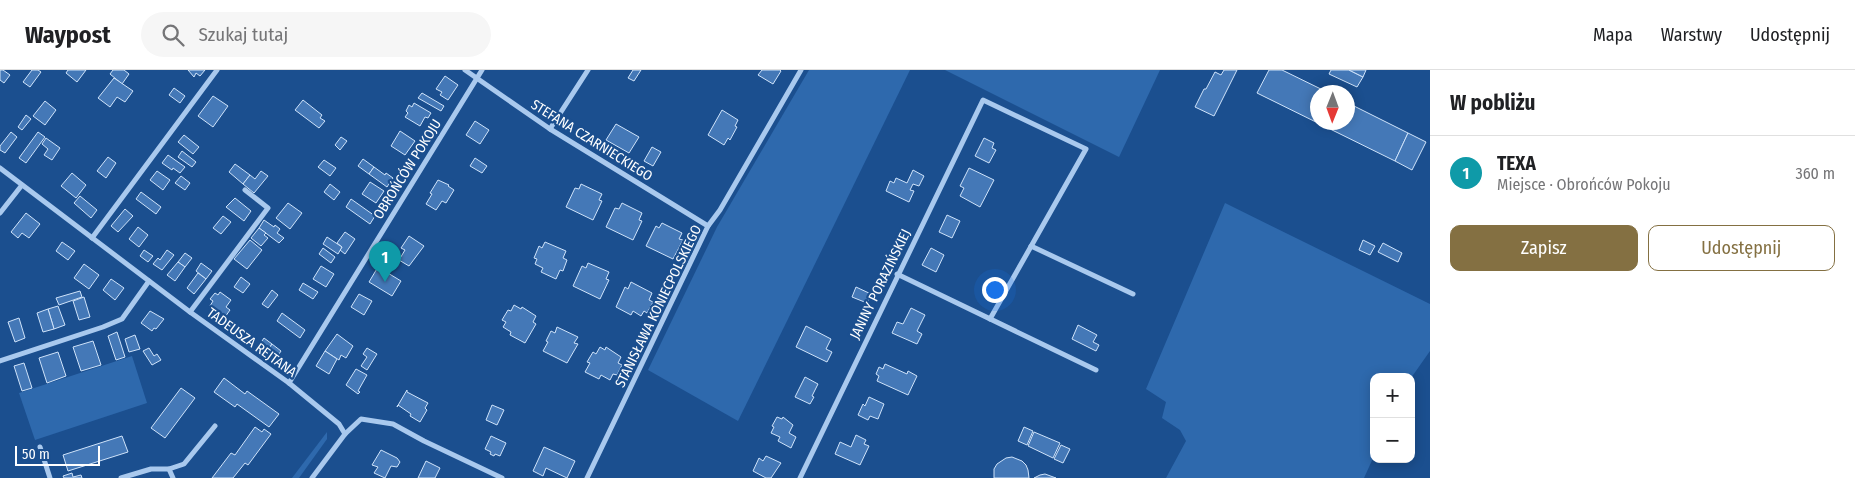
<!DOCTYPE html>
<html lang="pl">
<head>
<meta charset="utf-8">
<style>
  :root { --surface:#fff; --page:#f6f6f6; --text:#202124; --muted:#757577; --line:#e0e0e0; --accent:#847042 }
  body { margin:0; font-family:"Fira Sans Condensed",sans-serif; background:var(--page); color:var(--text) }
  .controls { position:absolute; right:15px; bottom:15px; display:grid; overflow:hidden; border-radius:10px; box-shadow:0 2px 12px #0003 }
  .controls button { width:45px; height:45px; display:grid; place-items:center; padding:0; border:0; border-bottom:1px solid var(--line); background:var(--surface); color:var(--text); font:25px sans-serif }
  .compass { position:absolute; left:1310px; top:15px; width:45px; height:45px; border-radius:50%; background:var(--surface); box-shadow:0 2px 12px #0003; rotate:181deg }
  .scale { position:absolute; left:15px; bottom:12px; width:85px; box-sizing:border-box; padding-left:5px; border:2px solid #fff; border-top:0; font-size:14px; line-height:18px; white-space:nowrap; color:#fff; -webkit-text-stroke:4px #1b4f8f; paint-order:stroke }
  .you { position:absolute; left:994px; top:219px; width:18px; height:18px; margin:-12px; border:4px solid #fff; border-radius:50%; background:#1a73e8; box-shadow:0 0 0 8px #1a73e833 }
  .badge { display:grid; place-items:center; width:32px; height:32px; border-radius:50%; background:var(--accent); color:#fff; font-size:16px; font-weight:700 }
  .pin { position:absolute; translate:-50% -41px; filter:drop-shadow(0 1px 2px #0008) }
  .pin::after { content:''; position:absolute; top:26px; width:18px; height:15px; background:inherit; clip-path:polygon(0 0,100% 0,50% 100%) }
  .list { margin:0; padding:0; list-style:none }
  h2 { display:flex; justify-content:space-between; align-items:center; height:65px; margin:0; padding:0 20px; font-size:21px }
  h2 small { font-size:16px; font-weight:400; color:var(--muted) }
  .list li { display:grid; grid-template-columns:32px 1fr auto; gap:15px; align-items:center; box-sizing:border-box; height:75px; padding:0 20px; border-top:1px solid var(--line) }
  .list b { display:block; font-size:19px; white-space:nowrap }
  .list p { margin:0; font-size:16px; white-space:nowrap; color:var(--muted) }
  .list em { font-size:16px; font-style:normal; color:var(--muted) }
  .actions { display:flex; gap:10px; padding:15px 20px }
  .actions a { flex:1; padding:11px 0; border:1px solid var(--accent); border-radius:10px; text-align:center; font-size:18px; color:var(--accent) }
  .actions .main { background:var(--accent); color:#fff }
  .icon { flex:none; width:28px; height:28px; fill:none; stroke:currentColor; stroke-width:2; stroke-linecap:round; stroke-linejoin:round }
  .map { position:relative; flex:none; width:1430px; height:408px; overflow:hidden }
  header { display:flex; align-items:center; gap:30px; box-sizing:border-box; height:70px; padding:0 25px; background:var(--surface); border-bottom:1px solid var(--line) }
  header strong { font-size:24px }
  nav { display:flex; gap:28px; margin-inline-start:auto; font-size:18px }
  .search { width:350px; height:45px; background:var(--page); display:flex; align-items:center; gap:12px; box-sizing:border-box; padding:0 18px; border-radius:28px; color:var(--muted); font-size:19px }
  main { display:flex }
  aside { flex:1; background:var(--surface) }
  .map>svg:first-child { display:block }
</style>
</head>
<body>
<header>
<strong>Waypost</strong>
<div class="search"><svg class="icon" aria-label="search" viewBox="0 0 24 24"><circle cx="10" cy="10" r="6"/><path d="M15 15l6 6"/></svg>Szukaj tutaj</div>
<nav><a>Mapa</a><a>Warstwy</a><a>Udostępnij</a></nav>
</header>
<main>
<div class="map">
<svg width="1430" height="408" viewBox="0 0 1430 408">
  <rect width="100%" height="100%" fill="#1b4f8f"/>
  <g fill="#2e69ad">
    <polygon points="809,0 910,0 738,351 648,300 717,157"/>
    <polygon points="945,0 1160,0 1119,87"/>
    <polygon points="1225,133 1430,234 1430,281 1411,308 1411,307 1374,307 1374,386 1364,408 1166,408 1186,371 1180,360 1162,348 1166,332 1146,319"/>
    <polygon points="132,286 147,333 35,370 19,323"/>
    <polygon points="327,362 327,369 299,408 292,408"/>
  </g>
  <g fill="#4478b7" stroke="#cfe3fa">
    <polygon points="0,0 3,0 10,5 4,13 0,10"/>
    <polygon points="32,0 38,0 41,2 30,17 23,12"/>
    <polygon points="68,0 86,0 77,12 66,3"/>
    <polygon points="113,0 124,0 129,4 122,14 110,4"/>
    <polygon points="188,0 205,0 200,6 196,3 194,7"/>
    <polygon points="633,0 641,0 634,11 628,8"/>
    <polygon points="762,0 780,0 781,1 773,14 758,5"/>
    <polygon points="1224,0 1237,0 1214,46 1195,37 1204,19 1206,19 1215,2 1221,5"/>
    <polygon points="1269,0 1282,0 1327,22 1318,22 1318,52 1348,52 1348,33 1408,63 1395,91 1257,23"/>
    <polygon points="1331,0 1349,0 1363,7 1357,17 1329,4"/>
    <polygon points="1349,0 1366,0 1363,7"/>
    <polygon points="445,6 458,15 448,30 440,25 442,22 436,19"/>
    <polygon points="114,8 133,21 125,32 117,27 110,37 98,28"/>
    <polygon points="174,18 185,26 180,33 169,25"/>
    <polygon points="422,23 444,36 441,41 418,28"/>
    <polygon points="213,26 228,36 213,57 198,46"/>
    <polygon points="303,30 322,45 320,48 325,51 319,58 295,40"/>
    <polygon points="45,31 56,40 45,55 33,46"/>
    <polygon points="414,33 431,43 428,48 425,47 420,56 405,47 408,43 406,41 409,35 412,37"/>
    <polygon points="722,40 738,50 735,56 737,57 730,70 728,68 724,75 708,65"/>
    <polygon points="26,45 31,49 22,60 18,57"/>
    <polygon points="475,51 489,60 480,74 466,65"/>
    <polygon points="616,54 639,67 629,83 606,70"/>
    <polygon points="400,61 415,71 405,85 391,76"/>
    <polygon points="11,62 17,67 5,83 0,80 0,76"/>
    <polygon points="38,62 45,67 26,93 19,88"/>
    <polygon points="1408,63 1426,72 1412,100 1395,91"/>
    <polygon points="184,65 199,77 193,84 178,72"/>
    <polygon points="341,67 347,71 340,80 335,75"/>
    <polygon points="46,68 60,78 52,90 44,85 48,79 42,74"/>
    <polygon points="984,68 994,73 992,78 996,80 989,93 975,86"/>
    <polygon points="652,77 661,82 653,96 644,91"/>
    <polygon points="182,81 196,92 192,97 178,87"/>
    <polygon points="168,85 185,97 180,103 173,98 172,100 162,93"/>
    <polygon points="108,87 116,93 106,108 97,101"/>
    <polygon points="475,88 487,96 482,103 470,96"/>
    <polygon points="363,89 374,97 369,104 358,96"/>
    <polygon points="324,90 336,98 330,106 318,97"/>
    <polygon points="235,94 250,105 243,114 229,102"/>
    <polygon points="374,97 385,105 386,103 393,108 387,117 369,104"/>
    <polygon points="969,98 994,110 980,137 960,126 964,118 960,116"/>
    <polygon points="913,100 924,106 919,116 913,114 910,120 914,121 909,132 886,121 890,111 894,113 896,108 907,113"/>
    <polygon points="157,101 170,110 163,120 150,110"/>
    <polygon points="261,101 268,106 254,123 243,114 250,105 255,109"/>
    <polygon points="72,103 86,115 76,128 61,116"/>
    <polygon points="181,106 190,113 185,120 175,113"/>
    <polygon points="438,110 449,115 448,116 454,120 446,133 442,131 436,140 426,134 432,124 430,123"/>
    <polygon points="370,112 384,121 376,133 362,124"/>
    <polygon points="330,114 340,122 334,130 324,122"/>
    <polygon points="581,114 602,124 599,130 602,131 593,150 566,137 575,118 579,119"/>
    <polygon points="141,122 161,137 156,144 136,129"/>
    <polygon points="80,126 97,140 91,148 74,133"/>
    <polygon points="235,128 251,141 244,151 226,137"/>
    <polygon points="351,129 375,146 370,154 346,137"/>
    <polygon points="288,133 302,143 290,159 276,148"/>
    <polygon points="622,133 642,143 639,150 642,151 633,170 606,157 615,138 619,139"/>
    <polygon points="125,139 133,146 118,162 111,156"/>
    <polygon points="26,143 40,154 29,168 22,163 18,168 11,162"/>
    <polygon points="947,145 960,151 952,168 939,162"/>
    <polygon points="223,146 231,152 221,164 213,158"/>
    <polygon points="264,150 274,157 275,155 280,159 277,163 284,168 279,173 259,158"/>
    <polygon points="662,153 682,163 679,169 683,170 673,189 646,176 656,156 659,158"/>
    <polygon points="138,157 148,165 139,177 129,169"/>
    <polygon points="259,158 266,163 264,165 268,168 261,176 251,168"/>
    <polygon points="345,162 355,169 345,184 340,180 342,177 337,173"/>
    <polygon points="409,166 424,176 409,196 399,190 405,180 401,178"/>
    <polygon points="327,167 342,177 338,184 323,174"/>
    <polygon points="250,170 262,180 247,199 234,189"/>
    <polygon points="1363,170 1375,176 1370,185 1359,180"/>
    <polygon points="62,172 75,181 68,190 56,181"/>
    <polygon points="545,172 566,181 563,188 567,190 563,201 560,200 556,209 541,202 543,198 535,194 537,189 534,188 539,176 542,178"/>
    <polygon points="1383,173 1402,183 1398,192 1378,182"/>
    <polygon points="323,178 335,187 331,193 319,184"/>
    <polygon points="931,178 944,185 936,202 922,195"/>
    <polygon points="144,180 153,186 148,192 140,186"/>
    <polygon points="167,180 174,185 162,200 153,194 158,188 160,190"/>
    <polygon points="185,183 192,188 185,197 178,192"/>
    <polygon points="178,192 185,197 175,211 167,205"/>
    <polygon points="201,193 212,201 206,209 196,201"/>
    <polygon points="588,193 609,202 606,209 609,210 600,229 573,216 582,196 586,198"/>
    <polygon points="84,194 99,205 89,219 74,208"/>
    <polygon points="321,196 334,204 326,217 313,209"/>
    <polygon points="378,197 401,211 392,226 369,212"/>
    <polygon points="198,203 206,209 194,224 187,218"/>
    <polygon points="241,207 250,214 243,223 234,217"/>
    <polygon points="111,209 124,218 115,230 103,220"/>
    <polygon points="631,212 652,223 649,230 653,232 647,243 644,241 641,246 633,241 631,245 616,237 625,217 628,219"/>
    <polygon points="303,213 318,222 313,229 299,220"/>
    <polygon points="856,217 871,224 867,233 852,227"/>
    <polygon points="272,220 278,225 268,238 262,234"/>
    <polygon points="80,221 82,227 59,235 56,228"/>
    <polygon points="220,222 231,230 226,237 230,240 225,247 210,236 213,231 210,229 215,223 218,225"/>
    <polygon points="359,224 372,231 364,245 351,237"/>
    <polygon points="84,227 90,247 79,250 73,231"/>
    <polygon points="514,235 521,239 522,237 536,246 533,252 536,254 525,273 510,265 511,262 503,257 506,252 502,250 508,240 511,241"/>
    <polygon points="58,236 65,255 54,259 48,239"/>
    <polygon points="911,238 925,245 917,261 922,264 917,274 892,263 897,252 903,254"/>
    <polygon points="48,239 54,259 43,262 37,243"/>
    <polygon points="150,241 164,249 156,259 154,258 152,261 141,253"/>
    <polygon points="282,243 305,260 300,268 277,251"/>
    <polygon points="19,248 25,268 15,272 8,252"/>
    <polygon points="1078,255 1097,265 1093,272 1099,275 1096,281 1072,269"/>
    <polygon points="806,256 831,269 826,279 832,282 827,292 796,277"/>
    <polygon points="557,257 578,267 574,273 578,274 567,293 543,281 548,272 546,271 551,261 555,263"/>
    <polygon points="117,262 125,287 116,290 108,266"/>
    <polygon points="337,264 353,276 346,288 341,285 339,290 325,281"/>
    <polygon points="135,265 140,279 129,282 125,269"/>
    <polygon points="264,268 272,274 268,280 260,274"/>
    <polygon points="93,271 101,295 81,301 73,277"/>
    <polygon points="272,274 281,281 277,287 268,280"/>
    <polygon points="600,277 605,280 606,277 621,287 618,293 622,295 617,305 613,304 610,310 601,305 599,309 585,302 590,293 587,292 593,282 596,284"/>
    <polygon points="149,278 154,286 157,284 161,290 152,295 143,281"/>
    <polygon points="367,278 377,284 367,300 361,296 367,287 363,284"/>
    <polygon points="325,281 337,289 329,304 316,296"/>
    <polygon points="58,282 66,306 47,313 39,288"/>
    <polygon points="24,293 32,318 22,321 14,296"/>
    <polygon points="885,294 907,304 908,301 917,306 908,325 877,311 879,306 876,304 879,297 883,299"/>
    <polygon points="356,299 367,305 358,321 360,322 358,324 346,315"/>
    <polygon points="805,307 818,314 812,326 814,327 810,334 795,327"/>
    <polygon points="224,308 245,324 247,321 279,344 269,357 237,334 235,337 214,322"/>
    <polygon points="181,318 195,328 165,368 151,358"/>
    <polygon points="407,320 407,322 428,333 425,338 427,340 420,352 410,346 411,344 398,335 397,337"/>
    <polygon points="869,327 884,334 878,349 870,346 868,350 858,345 863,334 865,336"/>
    <polygon points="492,335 504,340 497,355 486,350"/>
    <polygon points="777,347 782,349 783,347 793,355 789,363 796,367 791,378 778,371 780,367 771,363 774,357 772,356"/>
    <polygon points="255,357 262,362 264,359 271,364 248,395 245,393 233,408 212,408 231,383 235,385"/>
    <polygon points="1024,357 1033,361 1027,375 1018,371"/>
    <polygon points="1034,362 1060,373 1053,388 1028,376"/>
    <polygon points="856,365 866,370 864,374 869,376 860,395 835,384 840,372 851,377"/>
    <polygon points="122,366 128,382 68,401 63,385"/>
    <polygon points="491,366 506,373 500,386 495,384 494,386 490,384 491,382 485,379"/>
    <polygon points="1061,375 1070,379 1063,393 1054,389"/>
    <polygon points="544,377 575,391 567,408 546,398 543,406 533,401"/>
    <polygon points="381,380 397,388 400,392 397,397 391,396 385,408 374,403 378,397 372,395"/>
    <polygon points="766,386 781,393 771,408 766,408 753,401 759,388 763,391"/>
    <polygon points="1012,387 1022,391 1026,395 1028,400 1029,408 994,408 994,399 997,394 1006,388"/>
    <polygon points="426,391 440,398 435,408 418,408"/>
    <polygon points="72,403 73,407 81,405 82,408 64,408 63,406"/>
    <polygon points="1045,404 1056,408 1034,408 1040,405"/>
  </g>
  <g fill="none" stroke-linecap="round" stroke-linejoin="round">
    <g stroke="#a9c9ee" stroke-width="5">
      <polyline points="465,0 550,59 708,156"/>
      <polyline points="550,59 588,0"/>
      <polyline points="0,98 190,242 289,313 339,354 345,364"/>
      <polyline points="0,143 22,115"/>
      <polyline points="92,168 217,0"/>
      <polyline points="1031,176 1133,224"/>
      <polyline points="897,204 1096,300"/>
      <polyline points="190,242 268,138 245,120"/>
      <polyline points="0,291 103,257 122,249 149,211"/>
      <polyline points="289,313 482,0"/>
      <polyline points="40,377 50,408"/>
      <polyline points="121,408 151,399 169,399"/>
      <polyline points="173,408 169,399 184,394 215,356"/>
      <polyline points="312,408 345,364 361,349 393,354 424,371 502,408"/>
      <polyline points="587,408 708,156 720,140 801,0"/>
      <polyline points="800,408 983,30 1086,79 990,249"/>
    </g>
  </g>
  <g text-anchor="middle" stroke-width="4.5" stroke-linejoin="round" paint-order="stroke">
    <g font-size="14" fill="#fff" stroke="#1b4f8f">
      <text transform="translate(592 70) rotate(32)" y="5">STEFANA CZARNIECKIEGO</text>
      <text transform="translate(407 99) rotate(-58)" y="5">OBROŃCÓW POKOJU</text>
      <text transform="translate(880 214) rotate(-64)" y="5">JANINY PORAZIŃSKIEJ</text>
      <text transform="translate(658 236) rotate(-64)" y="5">STANISŁAWA KONIECPOLSKIEGO</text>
      <text transform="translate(252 272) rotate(36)" y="5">TADEUSZA REJTANA</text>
    </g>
  </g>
</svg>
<div class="controls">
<button>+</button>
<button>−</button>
</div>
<svg class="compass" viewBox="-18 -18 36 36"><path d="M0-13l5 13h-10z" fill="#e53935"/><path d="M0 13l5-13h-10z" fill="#757577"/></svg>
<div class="scale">50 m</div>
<div class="you"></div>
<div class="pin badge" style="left:385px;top:212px;background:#0f9aa8">1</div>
</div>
<aside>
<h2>W pobliżu<small></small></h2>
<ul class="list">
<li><span class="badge" style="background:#0f9aa8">1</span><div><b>TEXA</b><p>Miejsce · Obrońców Pokoju</p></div><em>360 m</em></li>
</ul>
<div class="actions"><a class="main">Zapisz</a><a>Udostępnij</a></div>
</aside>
</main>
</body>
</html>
